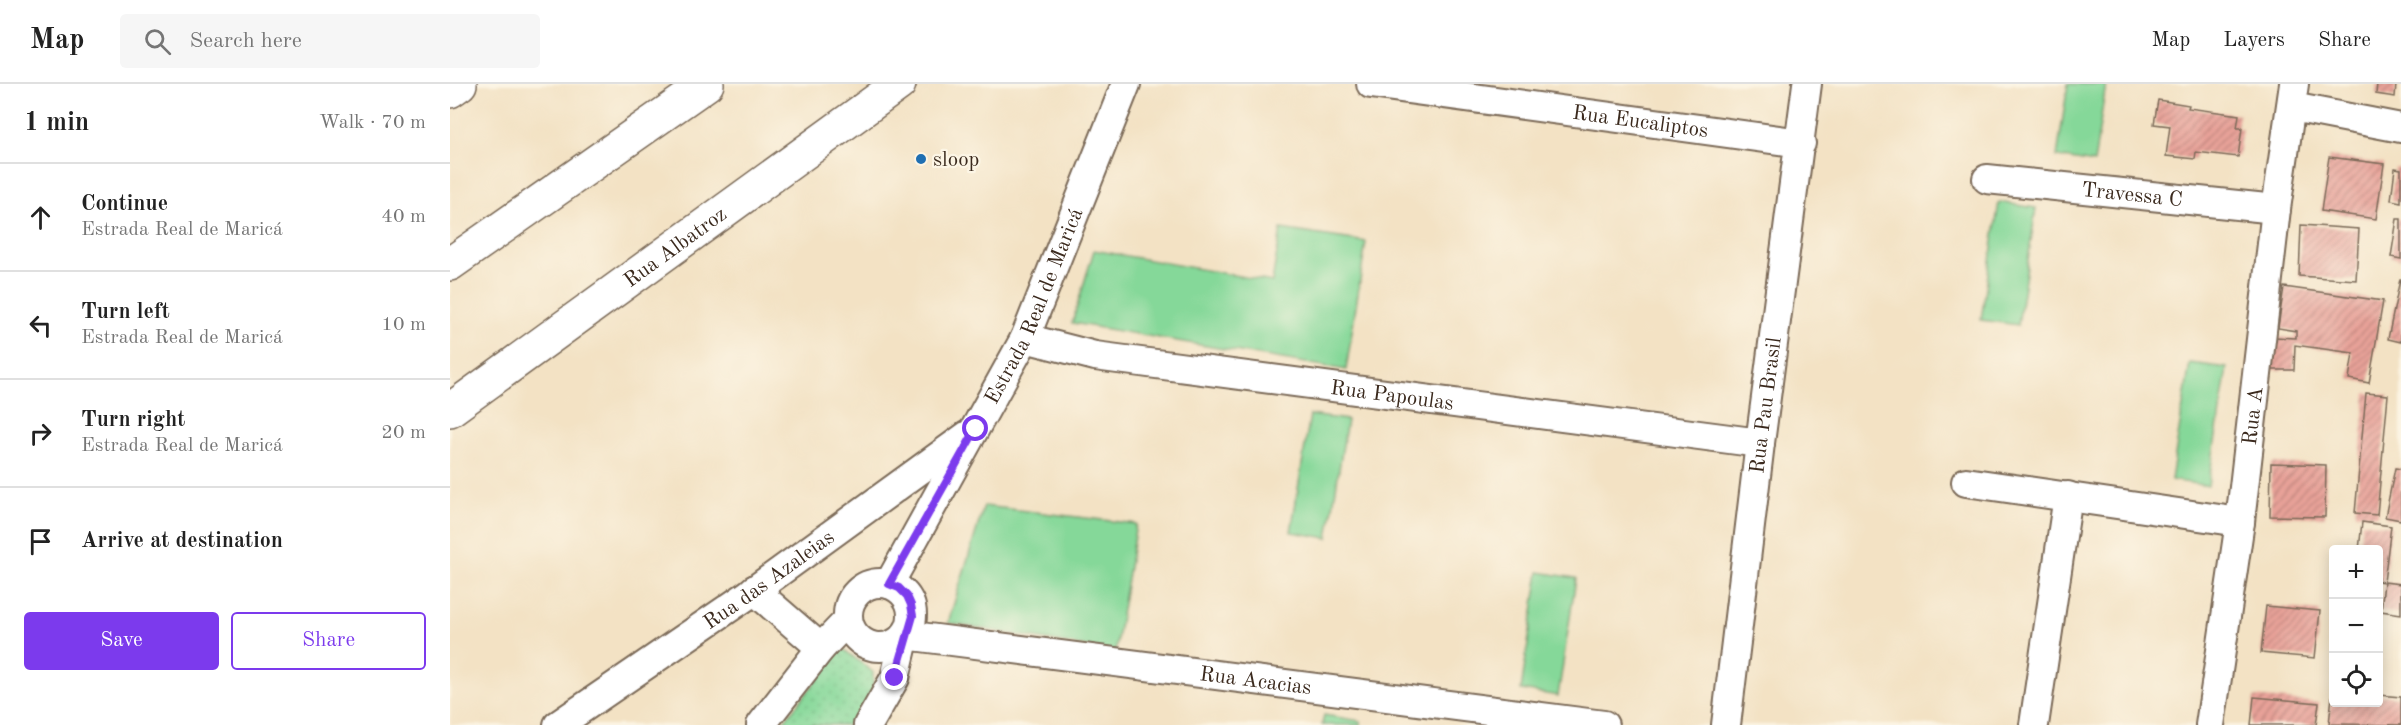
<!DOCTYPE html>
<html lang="en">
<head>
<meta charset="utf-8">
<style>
  :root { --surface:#fff; --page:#f6f6f6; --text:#222; --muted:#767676; --line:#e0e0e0; --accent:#7c3aed }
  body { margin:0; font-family:"Old Standard TT",serif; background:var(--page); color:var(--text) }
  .controls { position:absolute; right:18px; bottom:18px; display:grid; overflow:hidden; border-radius:6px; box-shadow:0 3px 15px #0003 }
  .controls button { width:54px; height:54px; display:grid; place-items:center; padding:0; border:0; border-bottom:2px solid var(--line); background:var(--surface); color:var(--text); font:30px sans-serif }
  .stop { position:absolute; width:18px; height:18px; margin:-14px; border:4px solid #7c3aed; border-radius:50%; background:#fff }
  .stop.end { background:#7c3aed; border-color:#fff; box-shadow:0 2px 6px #0008 }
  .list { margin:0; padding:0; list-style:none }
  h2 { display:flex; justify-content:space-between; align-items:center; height:78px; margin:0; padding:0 24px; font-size:26px }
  h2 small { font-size:20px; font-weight:400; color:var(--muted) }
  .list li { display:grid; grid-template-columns:39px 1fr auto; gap:18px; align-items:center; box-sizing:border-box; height:108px; padding:0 24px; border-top:2px solid var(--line) }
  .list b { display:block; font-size:22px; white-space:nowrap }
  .list p { margin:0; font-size:20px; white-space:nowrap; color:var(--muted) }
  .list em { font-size:20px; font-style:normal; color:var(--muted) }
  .actions { display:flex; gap:12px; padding:18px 24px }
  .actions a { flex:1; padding:14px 0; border:2px solid var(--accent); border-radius:6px; text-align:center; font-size:21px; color:var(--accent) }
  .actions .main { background:var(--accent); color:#fff }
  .icon { flex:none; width:33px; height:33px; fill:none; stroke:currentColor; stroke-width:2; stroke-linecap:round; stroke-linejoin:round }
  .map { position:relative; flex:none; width:1951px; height:641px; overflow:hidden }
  header { display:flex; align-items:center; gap:36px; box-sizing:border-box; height:84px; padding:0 30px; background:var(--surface); border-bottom:2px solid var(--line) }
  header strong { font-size:28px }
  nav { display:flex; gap:33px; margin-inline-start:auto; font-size:21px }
  .search { width:420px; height:54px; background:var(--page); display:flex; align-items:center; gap:15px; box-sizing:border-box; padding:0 21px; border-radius:6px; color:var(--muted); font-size:22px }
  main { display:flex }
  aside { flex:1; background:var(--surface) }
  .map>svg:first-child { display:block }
</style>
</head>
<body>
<header>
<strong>Map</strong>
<div class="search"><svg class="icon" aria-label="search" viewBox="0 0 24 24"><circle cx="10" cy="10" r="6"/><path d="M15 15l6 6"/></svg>Search here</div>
<nav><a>Map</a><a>Layers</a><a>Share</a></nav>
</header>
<main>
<aside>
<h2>1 min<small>Walk · 70 m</small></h2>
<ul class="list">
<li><svg class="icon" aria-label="ahead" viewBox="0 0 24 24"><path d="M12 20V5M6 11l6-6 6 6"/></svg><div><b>Continue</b><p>Estrada Real de Maricá</p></div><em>40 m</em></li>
<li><svg class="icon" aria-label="left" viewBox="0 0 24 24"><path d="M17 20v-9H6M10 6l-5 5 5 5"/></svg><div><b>Turn left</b><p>Estrada Real de Maricá</p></div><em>10 m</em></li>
<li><svg class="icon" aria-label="right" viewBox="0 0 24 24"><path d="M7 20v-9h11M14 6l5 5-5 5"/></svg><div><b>Turn right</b><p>Estrada Real de Maricá</p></div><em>20 m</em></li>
<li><svg class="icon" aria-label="arrive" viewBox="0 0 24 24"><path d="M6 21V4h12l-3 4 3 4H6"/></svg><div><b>Arrive at destination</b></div></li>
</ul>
<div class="actions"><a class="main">Save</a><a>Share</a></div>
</aside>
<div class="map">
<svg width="1951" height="641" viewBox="0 0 1951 641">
  <defs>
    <pattern id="park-dots" width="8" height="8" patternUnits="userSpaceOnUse" patternTransform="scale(1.5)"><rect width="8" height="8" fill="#85d899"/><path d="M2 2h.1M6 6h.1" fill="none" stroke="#74ba83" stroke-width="1.8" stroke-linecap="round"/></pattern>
    <pattern id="building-hatch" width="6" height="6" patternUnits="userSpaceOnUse" patternTransform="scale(1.5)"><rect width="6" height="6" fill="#e8a299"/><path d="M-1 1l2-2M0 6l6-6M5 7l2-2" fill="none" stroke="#bd847c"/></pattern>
  </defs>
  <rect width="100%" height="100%" fill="#fcf5e5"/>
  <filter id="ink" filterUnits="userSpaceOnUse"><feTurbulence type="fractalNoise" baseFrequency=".0167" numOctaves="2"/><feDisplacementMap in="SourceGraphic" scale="12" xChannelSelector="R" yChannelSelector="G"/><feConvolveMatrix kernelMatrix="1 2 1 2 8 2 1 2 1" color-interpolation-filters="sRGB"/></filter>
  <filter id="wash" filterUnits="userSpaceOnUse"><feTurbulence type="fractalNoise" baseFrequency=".008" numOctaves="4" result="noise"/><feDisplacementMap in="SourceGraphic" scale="24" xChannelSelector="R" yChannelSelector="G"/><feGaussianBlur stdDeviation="1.35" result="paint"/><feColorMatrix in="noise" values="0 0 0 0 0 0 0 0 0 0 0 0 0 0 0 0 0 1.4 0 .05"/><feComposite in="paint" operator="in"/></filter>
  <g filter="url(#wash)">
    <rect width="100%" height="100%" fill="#f3e2c4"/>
    <g fill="#85d899" stroke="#60815c" stroke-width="1.5">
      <polygon points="1618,0 1656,0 1644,79 1607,73"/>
      <polygon points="1549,118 1586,124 1568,241 1531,236"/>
      <polygon points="831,145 916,158 896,286 622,239 644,166 822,198"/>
      <polygon points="1740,279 1777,284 1758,402 1721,396"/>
      <polygon points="860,331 897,336 878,454 841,448"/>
      <polygon points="534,422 686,440 665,568 498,539"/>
      <polygon points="1089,488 1126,494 1108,612 1071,606"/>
      <polygon points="874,631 911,637 910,641 872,641"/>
    </g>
    <polygon fill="url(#park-dots)" stroke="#60815c" stroke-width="1.5" points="392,564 423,588 423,610 398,641 331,641"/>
    <g id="blocks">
      <g fill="url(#building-hatch)">
        <polygon points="1927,0 1946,0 1945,13 1926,10"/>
        <polygon points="1708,16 1739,21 1738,24 1789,31 1787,44 1792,44 1788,73 1746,68 1745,75 1716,72 1720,42 1704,40"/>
        <polygon points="1879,73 1934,80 1926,135 1871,127"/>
        <polygon points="1945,84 1951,85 1951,118 1941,116"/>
        <polygon points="1947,135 1951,135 1951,175 1941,173"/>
        <polygon points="1851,141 1909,145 1906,196 1849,192"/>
        <polygon points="1950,195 1951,195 1951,258 1938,255"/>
        <polygon points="1834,203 1933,217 1919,299 1899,295 1903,269 1845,261 1844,286 1821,286 1823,253 1846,254 1846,247 1828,244"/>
        <polygon points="1916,309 1938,311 1927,431 1905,429"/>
        <polygon points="1821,379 1876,381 1875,433 1820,432"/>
        <polygon points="1945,384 1951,385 1951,436 1935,433"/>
        <polygon points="1912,438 1941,442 1934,498 1951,500 1951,530 1931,527 1934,498 1928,497 1928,466 1909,466"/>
        <polygon points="1816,522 1870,527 1865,574 1811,569"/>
        <polygon points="1928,611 1951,613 1951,641 1879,640 1882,612 1884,618 1928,618"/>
        <polygon points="1804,613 1869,619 1866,641 1801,641"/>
      </g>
    </g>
  </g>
  <g filter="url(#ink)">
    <use href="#blocks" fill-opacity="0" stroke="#7b6a58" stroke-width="1.5"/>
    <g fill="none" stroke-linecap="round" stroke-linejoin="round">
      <g stroke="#7b6a58" stroke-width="32">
        <g id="street">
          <path id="s1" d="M921 0 1351 59"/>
          <polyline points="1842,23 1951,44"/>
          <path id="s2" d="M1537 95 1826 125"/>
          <path id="s3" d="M575 254 645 272 1310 359"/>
          <polyline points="1516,398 1790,438"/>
          <circle cx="430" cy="531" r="32"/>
          <path id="s4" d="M439 500 575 254 676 0"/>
          <polyline points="304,506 371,564"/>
          <path id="s5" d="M108 641 295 513 518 351"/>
          <polyline points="311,641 371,564 398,536"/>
          <path id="s6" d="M418 641 445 594 455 551 1154 641"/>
          <path id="s7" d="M1276 641 1310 359 1357 0"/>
          <polyline points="1584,641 1618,412"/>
          <path id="s8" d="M1760 641 1790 438 1826 125 1844 0"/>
        </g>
      </g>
      <g stroke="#7b6a58" stroke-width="36">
        <g id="secondary">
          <path id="s9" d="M0 326 449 0"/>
        </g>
      </g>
      <g stroke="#7b6a58" stroke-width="36">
        <g id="highway">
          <polyline points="0,7 10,0"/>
          <polyline points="0,180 257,0"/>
        </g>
      </g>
      <use href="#street" stroke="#fff" stroke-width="28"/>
      <use href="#secondary" stroke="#fff" stroke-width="33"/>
      <use href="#highway" stroke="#fff" stroke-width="33"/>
    </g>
  </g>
  <g fill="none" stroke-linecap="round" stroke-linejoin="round" filter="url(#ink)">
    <polyline stroke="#7c3aed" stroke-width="8" points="445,594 463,532 461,521 457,512 449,504 439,500 526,345"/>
  </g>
  <circle fill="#1f6fb2" stroke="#fcf5e5" stroke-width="2" cx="471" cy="75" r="6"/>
  <g text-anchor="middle" stroke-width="4.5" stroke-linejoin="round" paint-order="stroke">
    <g font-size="21" fill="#3b2a1e" stroke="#fcf5e5">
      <text dy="7" stroke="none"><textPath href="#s1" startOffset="272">Rua Eucaliptos</textPath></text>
      <text dy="7" stroke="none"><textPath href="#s2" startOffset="146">Travessa C</textPath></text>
      <text dy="7" stroke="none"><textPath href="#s9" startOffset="278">Rua Albatroz</textPath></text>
      <text dy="7" stroke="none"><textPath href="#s4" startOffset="314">Estrada Real de Maricá</textPath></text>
      <text dy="7" stroke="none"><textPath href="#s3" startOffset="372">Rua Papoulas</textPath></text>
      <text dy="7" stroke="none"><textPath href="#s7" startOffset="322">Rua Pau Brasil</textPath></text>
      <text dy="7" stroke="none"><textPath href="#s8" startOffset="312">Rua A</textPath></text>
      <text dy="7" stroke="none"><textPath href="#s5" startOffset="256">Rua das Azaleias</textPath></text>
      <text dy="7" stroke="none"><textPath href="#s6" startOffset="452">Rua Acacias</textPath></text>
    </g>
    <g font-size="21" fill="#3b2a1e" stroke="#fcf5e5" text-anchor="start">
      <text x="483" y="82">sloop</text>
    </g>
  </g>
</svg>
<div class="controls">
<button>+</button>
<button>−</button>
<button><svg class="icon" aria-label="locate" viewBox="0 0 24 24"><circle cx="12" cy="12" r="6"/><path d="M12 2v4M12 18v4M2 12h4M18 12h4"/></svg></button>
</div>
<div class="stop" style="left:526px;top:345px"></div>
<div class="stop end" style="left:445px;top:594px"></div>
</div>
</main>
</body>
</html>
